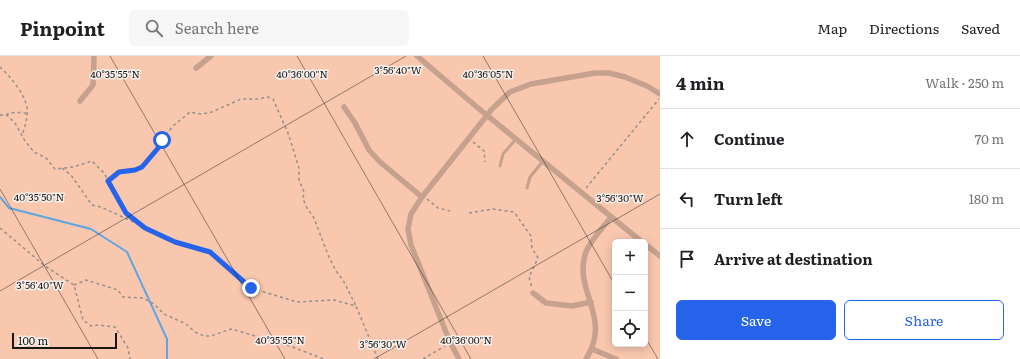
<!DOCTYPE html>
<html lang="en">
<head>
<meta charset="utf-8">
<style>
  :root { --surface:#fff; --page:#f6f6f6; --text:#202124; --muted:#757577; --line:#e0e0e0; --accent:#2563eb }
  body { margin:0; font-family:Literata,serif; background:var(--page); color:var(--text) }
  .controls { position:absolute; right:12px; bottom:12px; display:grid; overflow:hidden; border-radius:6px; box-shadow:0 2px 10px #0003 }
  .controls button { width:36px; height:36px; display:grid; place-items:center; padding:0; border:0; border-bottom:1px solid var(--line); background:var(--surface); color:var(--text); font:20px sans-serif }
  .scale { position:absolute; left:12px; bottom:10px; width:105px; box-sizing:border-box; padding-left:4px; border:2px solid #191716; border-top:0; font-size:11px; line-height:14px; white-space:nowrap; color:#191716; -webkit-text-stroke:3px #f8f1ed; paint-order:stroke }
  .stop { position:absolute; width:12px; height:12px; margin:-9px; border:3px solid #2563eb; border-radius:50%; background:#fff }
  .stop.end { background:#2563eb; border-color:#fff; box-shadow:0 1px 4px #0008 }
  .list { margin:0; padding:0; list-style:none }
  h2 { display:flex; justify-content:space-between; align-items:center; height:52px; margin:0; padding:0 16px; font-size:17px }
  h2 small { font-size:13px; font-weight:400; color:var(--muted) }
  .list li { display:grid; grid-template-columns:26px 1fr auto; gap:12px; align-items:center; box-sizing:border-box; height:60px; padding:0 16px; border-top:1px solid var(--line) }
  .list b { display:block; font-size:15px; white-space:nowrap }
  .list em { font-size:13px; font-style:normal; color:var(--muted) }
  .actions { display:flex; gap:8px; padding:12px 16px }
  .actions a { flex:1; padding:9px 0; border:1px solid var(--accent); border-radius:6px; text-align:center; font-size:14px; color:var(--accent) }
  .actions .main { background:var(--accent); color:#fff }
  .icon { flex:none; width:22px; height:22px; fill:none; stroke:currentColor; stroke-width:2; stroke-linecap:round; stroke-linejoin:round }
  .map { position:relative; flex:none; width:660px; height:303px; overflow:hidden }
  header { display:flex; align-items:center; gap:24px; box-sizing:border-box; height:56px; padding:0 20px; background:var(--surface); border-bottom:1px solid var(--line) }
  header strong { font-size:19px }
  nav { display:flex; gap:22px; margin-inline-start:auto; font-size:14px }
  .search { width:280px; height:36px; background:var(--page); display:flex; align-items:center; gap:10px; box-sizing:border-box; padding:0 14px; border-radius:6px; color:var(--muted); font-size:15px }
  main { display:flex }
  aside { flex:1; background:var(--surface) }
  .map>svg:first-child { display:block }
</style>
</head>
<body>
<header>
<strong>Pinpoint</strong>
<div class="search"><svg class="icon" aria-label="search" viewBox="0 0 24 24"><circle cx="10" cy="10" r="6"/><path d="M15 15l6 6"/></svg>Search here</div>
<nav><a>Map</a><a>Directions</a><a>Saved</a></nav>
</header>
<main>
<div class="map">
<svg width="660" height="303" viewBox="0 0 660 303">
  <rect width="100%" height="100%" fill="#f8f1ed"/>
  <path fill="#f9c7ae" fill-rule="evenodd" d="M0 0H660V303H0ZM615 186H645V288H615Z"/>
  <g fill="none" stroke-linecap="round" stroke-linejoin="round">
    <polyline stroke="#5ea5e2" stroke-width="2" points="0,141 9,152 91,173 127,196 167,283 167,303"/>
    <g stroke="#948f8d" stroke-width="1.5" stroke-dasharray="3 3" stroke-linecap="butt">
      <path d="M0 11C10 20 25 38 27 52 28 60 25 72 22 79"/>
      <polyline points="0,59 7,59 15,67 25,85 34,96 46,102 55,113 73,111 92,105 104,117 126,157 145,172 175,186 210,196 251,232 297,246 334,244 356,250 378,303"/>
      <path d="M6 59C12 56 18 56 25 57L26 59"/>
      <polyline points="473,86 484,95 485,106"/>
      <polyline points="62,112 71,119 92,149 101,151 140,169"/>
      <polyline points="108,125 119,116 135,114 142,111 159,91 162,84 173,70 190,56 201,58 212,56 241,43 258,43 268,41 273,43 288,77 299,112 299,124 304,136 303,143 307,152 314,162 328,199 336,215 343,224 356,250"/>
      <polyline points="586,132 659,43"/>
      <polyline points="427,143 438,152 450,155"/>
      <polyline points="469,157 493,153 514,156 531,180 532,192 538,202 529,221 532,232"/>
      <polyline points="0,172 45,210 74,229 83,264 91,270 99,269 115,271 128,292 130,303"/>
      <polyline points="74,229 86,224 118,234 123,241 143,242 154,248 164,258 186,268 195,276 204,280 211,280 231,273 287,289 324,303"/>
      <polyline points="423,303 445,290"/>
    </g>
    <g stroke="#c6a18e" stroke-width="3">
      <polyline points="500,110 503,98 516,83"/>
      <polyline points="527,132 530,121 543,105"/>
    </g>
    <g stroke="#c6a18e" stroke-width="5.5">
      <polyline points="417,0 478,52 642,186"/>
      <polyline points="196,12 211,0"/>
      <polyline points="80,45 93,29 94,0"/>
      <polyline points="344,51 355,67 369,94 380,106 422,141"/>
      <polyline points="645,188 660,200"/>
      <polyline points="533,237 546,247 572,250 591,246"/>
      <polyline points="592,293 616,303"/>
      <polyline points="459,303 450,286 411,189 408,173 411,158 422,141 492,53 510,36 531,28 595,17 609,17 625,21 647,30 660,38"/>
      <path d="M586 303C613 261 572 234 586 196 591 183 603 172 611 161"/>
    </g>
  </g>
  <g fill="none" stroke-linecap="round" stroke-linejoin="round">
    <polyline stroke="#2563eb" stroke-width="5" points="162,84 159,91 142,111 135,114 119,116 108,125 126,157 145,172 175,186 210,196 251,232"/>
  </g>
  <path fill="none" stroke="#191716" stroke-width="1" stroke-opacity="0.45" d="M110 0 285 303M297 0 471 303M483 0 615 229M0 133 98 303M0 235 406 0M645 281 658 303M374 303 660 138"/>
  <g font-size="10" text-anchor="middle" fill="#191716" stroke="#f8f1ed" stroke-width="3" stroke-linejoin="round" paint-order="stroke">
    <text x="398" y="18">3°56'40"W</text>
    <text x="488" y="22">40°36'05"N</text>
    <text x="115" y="22">40°35'55"N</text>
    <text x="302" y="22">40°36'00"N</text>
    <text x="39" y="145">40°35'50"N</text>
    <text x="620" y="146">3°56'30"W</text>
    <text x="40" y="233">3°56'40"W</text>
    <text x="280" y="288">40°35'55"N</text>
    <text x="466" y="288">40°36'00"N</text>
    <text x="383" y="292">3°56'30"W</text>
  </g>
</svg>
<div class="controls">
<button>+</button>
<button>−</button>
<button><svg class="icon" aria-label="locate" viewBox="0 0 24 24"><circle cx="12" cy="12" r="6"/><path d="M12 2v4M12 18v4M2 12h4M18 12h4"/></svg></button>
</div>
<div class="scale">100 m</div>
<div class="stop" style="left:162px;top:84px"></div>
<div class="stop end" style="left:251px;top:232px"></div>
</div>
<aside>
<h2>4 min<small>Walk · 250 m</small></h2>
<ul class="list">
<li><svg class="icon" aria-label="ahead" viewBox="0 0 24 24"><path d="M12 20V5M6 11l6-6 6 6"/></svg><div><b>Continue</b></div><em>70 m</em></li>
<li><svg class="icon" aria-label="left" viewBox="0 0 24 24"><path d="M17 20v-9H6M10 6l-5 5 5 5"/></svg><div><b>Turn left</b></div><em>180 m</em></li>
<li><svg class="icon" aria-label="arrive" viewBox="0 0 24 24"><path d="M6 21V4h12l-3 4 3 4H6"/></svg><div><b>Arrive at destination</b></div></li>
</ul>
<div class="actions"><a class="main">Save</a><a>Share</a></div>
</aside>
</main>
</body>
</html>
